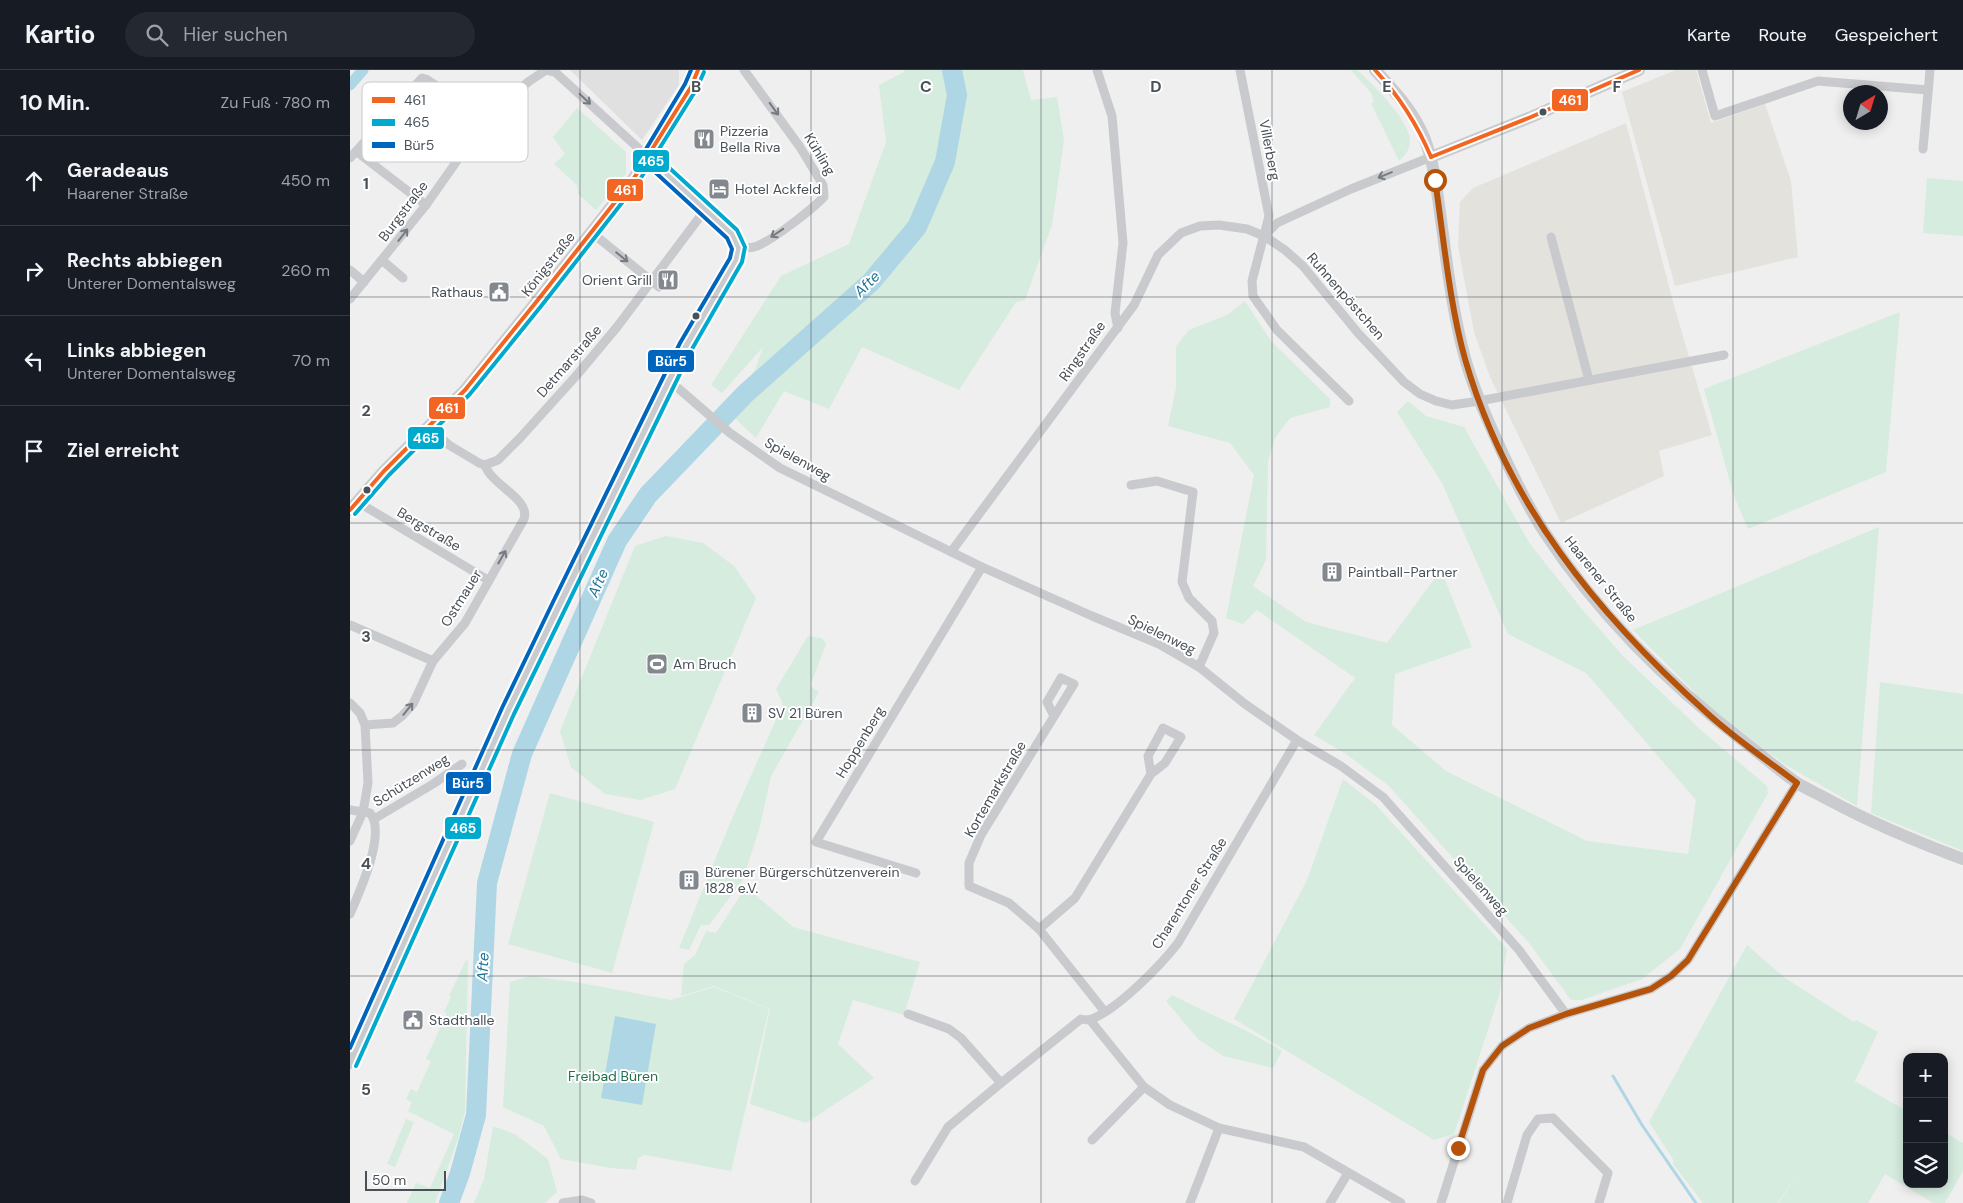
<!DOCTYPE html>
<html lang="de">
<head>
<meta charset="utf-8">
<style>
  :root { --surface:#171b24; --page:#242831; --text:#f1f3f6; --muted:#9ea1a6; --line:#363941 }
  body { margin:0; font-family:"DM Sans",sans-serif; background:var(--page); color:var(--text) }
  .controls { position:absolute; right:15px; bottom:15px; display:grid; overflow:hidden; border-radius:10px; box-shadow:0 2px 12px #0003 }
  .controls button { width:45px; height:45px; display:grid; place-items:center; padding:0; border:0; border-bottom:1px solid var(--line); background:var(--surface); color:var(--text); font:25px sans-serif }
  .compass { position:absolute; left:1493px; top:15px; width:45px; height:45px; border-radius:50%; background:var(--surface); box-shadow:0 2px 12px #0003; rotate:38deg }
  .scale { position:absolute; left:15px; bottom:12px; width:81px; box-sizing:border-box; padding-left:5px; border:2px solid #485058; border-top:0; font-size:14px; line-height:18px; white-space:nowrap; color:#485058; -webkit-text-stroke:4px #fff; paint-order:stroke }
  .stop { position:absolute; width:15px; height:15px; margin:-11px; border:4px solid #b45309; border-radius:50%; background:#fff }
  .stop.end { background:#b45309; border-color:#fff; box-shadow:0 1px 5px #0008 }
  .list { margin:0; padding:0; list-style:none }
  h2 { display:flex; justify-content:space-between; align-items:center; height:65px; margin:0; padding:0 20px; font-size:21px }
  h2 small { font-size:16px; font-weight:400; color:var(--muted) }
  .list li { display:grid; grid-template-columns:32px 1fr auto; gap:15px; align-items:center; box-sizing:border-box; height:90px; padding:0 20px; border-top:1px solid var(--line) }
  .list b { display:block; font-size:19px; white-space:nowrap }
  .list p { margin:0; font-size:16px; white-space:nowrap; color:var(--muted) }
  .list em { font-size:16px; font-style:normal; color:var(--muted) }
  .icon { flex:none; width:28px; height:28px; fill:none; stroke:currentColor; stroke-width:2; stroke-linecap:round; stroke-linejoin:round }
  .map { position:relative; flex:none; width:1613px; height:1133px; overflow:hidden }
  header { display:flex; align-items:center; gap:30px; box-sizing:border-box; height:70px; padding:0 25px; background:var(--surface); border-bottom:1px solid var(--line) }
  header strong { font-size:24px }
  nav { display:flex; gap:28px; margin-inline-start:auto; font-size:18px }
  .search { width:350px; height:45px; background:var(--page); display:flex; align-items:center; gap:12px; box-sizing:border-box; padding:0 18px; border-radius:28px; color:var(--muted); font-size:19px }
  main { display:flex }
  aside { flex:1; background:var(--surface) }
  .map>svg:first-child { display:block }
</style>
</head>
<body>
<header>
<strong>Kartio</strong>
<div class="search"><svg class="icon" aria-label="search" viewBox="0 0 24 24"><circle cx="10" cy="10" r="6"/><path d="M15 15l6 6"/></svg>Hier suchen</div>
<nav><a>Karte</a><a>Route</a><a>Gespeichert</a></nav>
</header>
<main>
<aside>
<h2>10 Min.<small>Zu Fuß · 780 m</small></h2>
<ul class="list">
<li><svg class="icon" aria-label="ahead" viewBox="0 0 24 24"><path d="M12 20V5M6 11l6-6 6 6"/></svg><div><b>Geradeaus</b><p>Haarener Straße</p></div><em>450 m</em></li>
<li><svg class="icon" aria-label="right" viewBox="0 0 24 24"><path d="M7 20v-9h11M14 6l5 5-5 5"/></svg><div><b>Rechts abbiegen</b><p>Unterer Domentalsweg</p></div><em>260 m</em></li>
<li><svg class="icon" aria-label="left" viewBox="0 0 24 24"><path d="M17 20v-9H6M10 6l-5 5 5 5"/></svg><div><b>Links abbiegen</b><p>Unterer Domentalsweg</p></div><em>70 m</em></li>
<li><svg class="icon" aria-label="arrive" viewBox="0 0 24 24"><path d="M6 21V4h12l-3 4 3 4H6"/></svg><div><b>Ziel erreicht</b></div></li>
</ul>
</aside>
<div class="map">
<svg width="1613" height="1133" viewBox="0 0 1613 1133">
  <rect width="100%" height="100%" fill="#efefef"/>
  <g fill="#e3e2dc">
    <polygon points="1326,0 1346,0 1361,53 1415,34 1441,111 1448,187 1325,216 1272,22"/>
    <polygon points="1276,53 1325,239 1362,365 1309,381 1314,406 1211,453 1140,307 1124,262 1108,176 1110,132 1123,118"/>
  </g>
  <polygon fill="#e1e0e0" points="220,0 329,0 329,15 292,70"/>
  <g fill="#d6ecdf">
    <polygon points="554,0 673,0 681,30 707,27 714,70 702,155 675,230 666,232 609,320 512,277 479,339 434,321 406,368 375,339 405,300 413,277 372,323 361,315 431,206 499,174 536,72 529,15 554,2"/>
    <path d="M1001 0H1007C1021 12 1062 53 1060 72 1060 80 1054 86 1049 91L1021 33 1024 32 1021 23Z"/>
    <polygon points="227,38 276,82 276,104 246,140 228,124 227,115 204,94 215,84 203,67"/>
    <polygon points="1577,108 1613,111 1613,166 1573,163"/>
    <polygon points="895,231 921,271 980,329 980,337 940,348 925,368 918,391 916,490 903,516 956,552 1037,573 1091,500 1122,577 1045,604 1042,655 1096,701 1237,771 1338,784 1346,730 1236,603 1158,564 1092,413 1047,342 1058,331 1076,346 1114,357 1180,474 1231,538 1273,586 1352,661 1417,716 1418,723 1330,879 1292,909 1232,930 1221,930 1179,873 1039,716 996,684 964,665 1005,608 907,540 893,554 876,548 904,405 880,373 818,356 826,318 826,276 839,260 877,245"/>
    <polygon points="1550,242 1536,402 1398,459 1384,426 1354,319"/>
    <polygon points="1529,457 1507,736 1434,694 1359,637 1283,560"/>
    <polygon points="316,466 353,473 384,496 406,528 325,719 290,730 255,724 221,697 210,661 285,476"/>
    <polygon points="458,566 472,568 476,574 460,616 469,622 421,706 410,756 393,810 359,855 351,855 339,880 329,878 383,746 433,634 426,619"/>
    <polygon points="1530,612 1613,624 1613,781 1521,743"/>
    <polygon points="993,709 1026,735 1157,879 1149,926 1104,1064 1084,1070 884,949 957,810"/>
    <polygon points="200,723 304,752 262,903 158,874"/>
    <polygon points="396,817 443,857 570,892 554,945 503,930 488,974 524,1008 456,1053 400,1034 420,939 364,916 331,926 334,894 345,885 356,861 366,863"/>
    <polygon points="1397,875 1435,908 1504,952 1506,950 1528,962 1504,1013 1506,1012 1557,1041 1557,1114 1594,1114 1594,1062 1613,1073 1613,1101 1595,1133 1583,1133 1535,1104 1518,1133 1429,1133 1450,1099 1428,1133 1353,1133 1323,1094 1324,1091 1299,1052"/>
    <polygon points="116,890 118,891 115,1042 108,1069 85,1133 57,1133 66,1113 80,1118 104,1064 58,1041 62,1032 56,1029 61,1019 67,1022 81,991 76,989 97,943 94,942 101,927 99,926"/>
    <polygon points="180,906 231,913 321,930 364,917 419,939 381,1101 295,1085 288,1088 286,1100 261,1098 211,1089 194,1056 153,1037 160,912"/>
    <path d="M822 925C859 944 897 959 932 981L923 998 873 986 848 969 816 931Z"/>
    <polygon points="56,1049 64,1052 45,1097 37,1094"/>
    <polygon points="143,1056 165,1064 198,1089 207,1122 195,1133 124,1133 134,1109"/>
  </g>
  <polygon fill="#afd6e4" points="265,946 306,954 292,1035 251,1028"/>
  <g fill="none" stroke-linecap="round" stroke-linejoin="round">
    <polyline stroke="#afd6e4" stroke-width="3" points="1263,1006 1292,1055 1346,1133"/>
    <polyline stroke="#afd6e4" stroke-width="11" points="0,15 13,0"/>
    <polyline stroke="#afd6e4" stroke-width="20" points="99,1133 110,1103 126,1045 137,813 172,684 267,471 298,425 396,323 521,212 567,157 595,92 607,25 602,0"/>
    <g stroke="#c9cacd" stroke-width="9">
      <polyline points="747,0 762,46 773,173 765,243 768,258"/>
      <polyline points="890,0 919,146 902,211 903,226 927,260 999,331"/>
      <polyline points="1352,0 1365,46 1468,11 1578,20"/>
      <polyline points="1573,79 1580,0"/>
      <polyline points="7,82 76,135"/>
      <polyline points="0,88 72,8 76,9 137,48"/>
      <polyline points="241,162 309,217"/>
      <polyline points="915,165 927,153 1001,119 1081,87"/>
      <polyline points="1201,167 1239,310"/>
      <path d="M389 178C394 178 399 178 404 177 421 172 461 140 474 127L473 115 450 77 394 0"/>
      <polyline points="33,191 53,208"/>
      <polyline points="0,200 14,212"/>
      <polyline points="0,229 76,135 137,48 178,12 196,0 205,2 298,87"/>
      <polyline points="318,312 328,318 380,363 430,398 632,497 742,546 809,574 849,597 895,634 947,670 991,696 1033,727 1169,880 1216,944"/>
      <polyline points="79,358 99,375 129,393 135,395 148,390 170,368 226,306 267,257 355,140"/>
      <polyline points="781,415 807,411 843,422 832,512 839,528 862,551 864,563 849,597"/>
      <polyline points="6,431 138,510"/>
      <polyline points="601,482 784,235 808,185 831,163 850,156 869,155 897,159 914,166 935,180 953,196 1008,263 1054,312 1070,324 1086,331 1102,335 1129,331 1374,285"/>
      <polyline points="0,555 83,591"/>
      <polyline points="0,633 10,643 15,655 18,713 13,742 0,771"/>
      <polyline points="704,646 697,632 711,608 724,614 631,765 619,793 619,816 659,833 689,859 755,942"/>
      <path d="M15 655 43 653 52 646 63 634 83 591 115 553 174 449C181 429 141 415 135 395"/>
      <path d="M0 740 20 743C37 763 9 823 0 844"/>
      <polyline points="24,749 83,714 112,694"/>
      <polyline points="566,803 466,772 632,497"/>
      <polyline points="689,859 725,828 801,704 815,693 831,667 813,658 798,686 801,704"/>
      <polyline points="558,944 599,959 611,968 651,1013"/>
      <polyline points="740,950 794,1017 820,1035 869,1058 954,1077 1051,1133"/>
      <polyline points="742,1070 794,1017"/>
      <path d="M565 1111 598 1057 651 1013 731 949C735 950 738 950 742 949 769 938 810 896 828 873L947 670"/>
      <polyline points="213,1133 232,1130 241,1133"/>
      <polyline points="840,1133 869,1058"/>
      <polyline points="980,1133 998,1103"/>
      <polyline points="1091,1133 1133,1000 1152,976 1179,958 1195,952 1216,944 1301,919 1321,906 1338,890 1447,713"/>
      <polyline points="1157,1133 1177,1065 1188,1049 1203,1048 1258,1103 1249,1133"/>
    </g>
    <g stroke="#cacbce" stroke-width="12">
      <path d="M1025 0C1044 20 1063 41 1074 67 1086 98 1088 132 1093 164 1098 206 1104 248 1115 288 1123 317 1135 344 1147 371 1161 402 1176 434 1195 463 1248 544 1321 616 1397 674 1414 687 1430 701 1447 713 1457 719 1468 724 1479 730 1522 753 1567 772 1613 789"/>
      <polyline points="1081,87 1181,47 1289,0"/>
      <polyline points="0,440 34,401 115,320 187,231 284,108 341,17 348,0"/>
      <polyline points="0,993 158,641 209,535 336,276 386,190 389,178 382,164 298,87"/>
    </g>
    <g stroke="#fff" stroke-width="8">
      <g id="bus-1">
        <path d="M1025 0C1049 26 1067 54 1081 87"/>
        <polyline points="1081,87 1181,47 1289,0"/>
        <polyline points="0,440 34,401 115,320 187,231 284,108 341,17 348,0"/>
      </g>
    </g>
    <g stroke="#fff" stroke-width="8">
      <g id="bus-2">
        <polyline points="5,444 39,405 120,324 192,235 289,111 346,20 354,2"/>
        <polyline points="6,996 164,644 342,279 392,192 395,177 387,160 302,82"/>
      </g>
    </g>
    <g stroke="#fff" stroke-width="8">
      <g id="bus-3">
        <polyline points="293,84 335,14 341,0"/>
        <polyline points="0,978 152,638 203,532 330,273 380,188 382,179 377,168 294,92"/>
      </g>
    </g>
    <use href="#bus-1" stroke="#f26522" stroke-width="4"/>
    <use href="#bus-2" stroke="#00a9ce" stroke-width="4"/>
    <use href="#bus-3" stroke="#0065bd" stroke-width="4"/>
  </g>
  <defs><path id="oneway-shaft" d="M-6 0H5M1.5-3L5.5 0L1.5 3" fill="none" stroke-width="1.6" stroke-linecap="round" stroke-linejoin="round" transform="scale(1.25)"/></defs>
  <g stroke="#757b81">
    <use href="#oneway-shaft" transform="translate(235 29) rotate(43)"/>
    <use href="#oneway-shaft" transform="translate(424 39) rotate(54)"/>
    <use href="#oneway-shaft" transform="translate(1035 105) rotate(158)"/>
    <use href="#oneway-shaft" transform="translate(427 163) rotate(146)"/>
    <use href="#oneway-shaft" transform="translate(53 165) rotate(-52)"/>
    <use href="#oneway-shaft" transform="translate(272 187) rotate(39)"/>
    <use href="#oneway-shaft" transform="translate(152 487) rotate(-60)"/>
    <use href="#oneway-shaft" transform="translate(58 639) rotate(-51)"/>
  </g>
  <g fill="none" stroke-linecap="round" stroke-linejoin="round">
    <path stroke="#b45309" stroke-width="6" d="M1085 110C1094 170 1099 231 1115 289 1157 434 1247 544 1357 643 1385 669 1417 690 1447 713L1338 890 1321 906 1301 919 1216 944 1195 952 1179 958 1152 976 1133 1000 1108 1078"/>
  </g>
  <path fill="none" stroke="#485058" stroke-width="1" stroke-opacity="0.55" d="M230 0V1133M461 0V1133M691 0V1133M922 0V1133M1152 0V1133M1383 0V1133M0 227H1613M0 453H1613M0 680H1613M0 906H1613"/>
  <defs>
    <g id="restaurant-square" transform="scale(1.125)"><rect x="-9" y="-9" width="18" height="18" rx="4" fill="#82888d" stroke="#fff"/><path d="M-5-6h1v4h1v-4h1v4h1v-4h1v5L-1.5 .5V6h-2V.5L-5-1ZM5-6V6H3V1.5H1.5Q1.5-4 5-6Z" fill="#fff"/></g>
    <g id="hotel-square" transform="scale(1.125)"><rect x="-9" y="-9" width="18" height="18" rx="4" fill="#82888d" stroke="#fff"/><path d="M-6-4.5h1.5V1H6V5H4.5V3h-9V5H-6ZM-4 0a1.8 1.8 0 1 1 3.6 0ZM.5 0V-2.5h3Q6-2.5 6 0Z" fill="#fff"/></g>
    <g id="civic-square" transform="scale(1.125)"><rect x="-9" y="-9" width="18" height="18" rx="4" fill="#82888d" stroke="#fff"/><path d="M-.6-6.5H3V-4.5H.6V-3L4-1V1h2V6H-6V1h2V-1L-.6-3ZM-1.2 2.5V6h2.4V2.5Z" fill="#fff"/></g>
    <g id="building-square" transform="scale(1.125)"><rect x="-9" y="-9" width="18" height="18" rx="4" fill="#82888d" stroke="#fff"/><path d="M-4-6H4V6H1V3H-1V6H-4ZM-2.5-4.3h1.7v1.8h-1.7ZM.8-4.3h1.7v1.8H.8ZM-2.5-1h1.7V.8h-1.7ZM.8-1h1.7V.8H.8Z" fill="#fff"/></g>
    <g id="stadium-square" transform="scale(1.125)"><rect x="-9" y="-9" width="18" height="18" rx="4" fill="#82888d" stroke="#fff"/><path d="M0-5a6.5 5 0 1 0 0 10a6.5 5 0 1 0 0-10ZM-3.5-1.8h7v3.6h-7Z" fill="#fff"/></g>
  </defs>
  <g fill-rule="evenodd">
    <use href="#restaurant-square" x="354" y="69"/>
    <use href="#hotel-square" x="369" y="119"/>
    <use href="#restaurant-square" x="318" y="210"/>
    <use href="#civic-square" x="149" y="222"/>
    <use href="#building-square" x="982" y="502"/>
    <use href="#stadium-square" x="307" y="594"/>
    <use href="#building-square" x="402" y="643"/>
    <use href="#building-square" x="339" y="810"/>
    <use href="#civic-square" x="63" y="950"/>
  </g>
  <g fill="#485058" stroke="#fff" stroke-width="2">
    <circle cx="1193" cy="42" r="4.5"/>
    <circle cx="346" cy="246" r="4.5"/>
    <circle cx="17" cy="420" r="4.5"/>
  </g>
  <g text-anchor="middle" stroke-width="4" stroke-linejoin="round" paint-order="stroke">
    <g font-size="14" fill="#485058" stroke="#fff" text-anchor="start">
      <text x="370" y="66">Pizzeria<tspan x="370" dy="16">Bella Riva</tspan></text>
      <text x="385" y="124">Hotel Ackfeld</text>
      <text x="302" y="215" text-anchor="end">Orient Grill</text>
      <text x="133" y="227" text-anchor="end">Rathaus</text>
      <text x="998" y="507">Paintball-Partner</text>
      <text x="323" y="599">Am Bruch</text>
      <text x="418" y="648">SV 21 Büren</text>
      <text x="355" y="807">Bürener Bürgerschützenverein<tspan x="355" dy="16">1828 e.V.</tspan></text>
      <text x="79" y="955">Stadthalle</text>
    </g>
    <g font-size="14" fill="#485058" stroke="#fff">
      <text transform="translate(920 80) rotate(79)" y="5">Villerberg</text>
      <text transform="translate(470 84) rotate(59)" y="5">Kühling</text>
      <text transform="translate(53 141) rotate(-53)" y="5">Burgstraße</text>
      <text transform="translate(198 194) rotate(-52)" y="5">Königstraße</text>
      <text transform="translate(996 226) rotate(49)" y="5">Ruhnenpöstchen</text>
      <text transform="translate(732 281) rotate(-55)" y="5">Ringstraße</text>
      <text transform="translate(219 291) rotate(-49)" y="5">Detmarstraße</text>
      <text transform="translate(448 389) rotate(29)" y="5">Spielenweg</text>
      <text transform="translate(79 459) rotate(31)" y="5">Bergstraße</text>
      <text transform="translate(1251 509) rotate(51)" y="5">Haarener Straße</text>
      <text transform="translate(111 528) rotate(-58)" y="5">Ostmauer</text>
      <text transform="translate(812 564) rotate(26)" y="5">Spielenweg</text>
      <text transform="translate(510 672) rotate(-59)" y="5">Hoppenberg</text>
      <text transform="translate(61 710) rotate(-32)" y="5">Schützenweg</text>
      <text transform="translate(645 719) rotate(-60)" y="5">Kortemarkstraße</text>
      <text transform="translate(1131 816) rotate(48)" y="5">Spielenweg</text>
      <text transform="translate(839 823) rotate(-58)" y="5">Charentoner Straße</text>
    </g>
    <g font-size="14" fill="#22704d" stroke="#fff">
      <text x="263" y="1011">Freibad Büren</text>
    </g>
    <g font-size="15" font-style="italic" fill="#1e7696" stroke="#fff">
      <text transform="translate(517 214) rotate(-45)" y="5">Afte</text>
      <text transform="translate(248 513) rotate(-66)" y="5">Afte</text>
      <text transform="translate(133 897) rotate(-87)" y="5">Afte</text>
    </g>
  </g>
  <rect x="12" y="12" width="166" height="80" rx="8" fill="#fff" stroke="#c8cacd" stroke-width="1"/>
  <rect x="22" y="27" width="23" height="6" fill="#f26522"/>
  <rect x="22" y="49" width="23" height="7" fill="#00a9ce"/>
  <rect x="22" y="72" width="23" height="6" fill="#0065bd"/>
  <g font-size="14" fill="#485058">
    <text x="54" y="35">461</text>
    <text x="54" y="57">465</text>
    <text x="54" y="80">Bür5</text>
  </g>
  <g font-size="16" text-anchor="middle" font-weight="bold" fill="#485058" stroke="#fff" stroke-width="4" stroke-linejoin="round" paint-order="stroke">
    <text x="346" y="22">B</text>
    <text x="576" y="22">C</text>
    <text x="806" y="22">D</text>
    <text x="1037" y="22">E</text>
    <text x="1267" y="22">F</text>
    <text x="16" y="119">1</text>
    <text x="16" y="346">2</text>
    <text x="16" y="572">3</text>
    <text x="16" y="799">4</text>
    <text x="16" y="1025">5</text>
  </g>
  <g stroke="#fff" stroke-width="2">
    <rect x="1201" y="18" width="38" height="24" rx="5" fill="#f26522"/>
    <rect x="282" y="79" width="38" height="24" rx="5" fill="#00a9ce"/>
    <rect x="256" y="108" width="38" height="24" rx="5" fill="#f26522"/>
    <rect x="297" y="279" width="48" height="24" rx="5" fill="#0065bd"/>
    <rect x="78" y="326" width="38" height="24" rx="5" fill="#f26522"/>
    <rect x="57" y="356" width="38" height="24" rx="5" fill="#00a9ce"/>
    <rect x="95" y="701" width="47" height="24" rx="5" fill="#0065bd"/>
    <rect x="94" y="746" width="38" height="24" rx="5" fill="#00a9ce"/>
  </g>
  <g font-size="14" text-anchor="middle" font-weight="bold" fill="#fff">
    <text x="1220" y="35">461</text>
    <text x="301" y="96">465</text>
    <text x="275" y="125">461</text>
    <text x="321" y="296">Bür5</text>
    <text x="97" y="343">461</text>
    <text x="76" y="373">465</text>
    <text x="118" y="718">Bür5</text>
    <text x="113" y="763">465</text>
  </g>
</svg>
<div class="controls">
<button>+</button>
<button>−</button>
<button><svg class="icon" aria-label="layers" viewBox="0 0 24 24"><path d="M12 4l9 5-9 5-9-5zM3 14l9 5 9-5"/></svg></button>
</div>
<svg class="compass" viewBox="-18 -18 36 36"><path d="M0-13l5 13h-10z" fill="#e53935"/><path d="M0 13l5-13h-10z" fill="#9ea1a6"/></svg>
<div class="scale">50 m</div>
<div class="stop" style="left:1085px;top:110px"></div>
<div class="stop end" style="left:1108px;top:1078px"></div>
</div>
</main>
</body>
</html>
